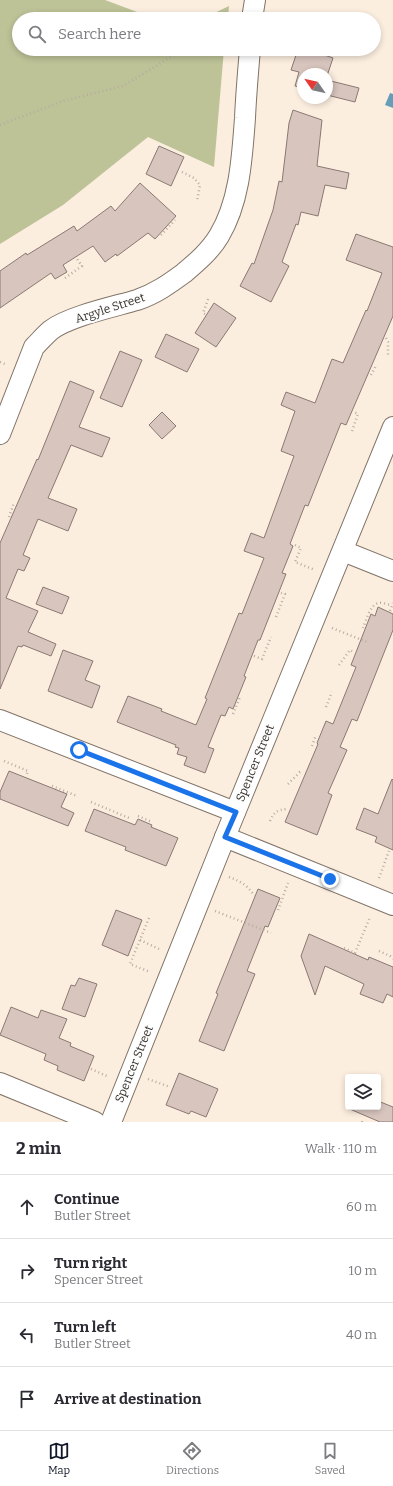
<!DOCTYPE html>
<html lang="en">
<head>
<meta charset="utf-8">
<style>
  :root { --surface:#fff; --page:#f7f7f7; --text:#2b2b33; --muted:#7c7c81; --line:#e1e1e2; --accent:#111827 }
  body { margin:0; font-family:Bitter,serif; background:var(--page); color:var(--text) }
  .controls { position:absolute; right:12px; bottom:12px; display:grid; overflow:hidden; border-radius:4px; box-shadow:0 2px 6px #0003 }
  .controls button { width:36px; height:36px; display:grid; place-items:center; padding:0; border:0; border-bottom:1px solid var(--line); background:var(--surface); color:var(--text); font:20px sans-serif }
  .compass { position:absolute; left:297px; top:68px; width:36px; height:36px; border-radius:50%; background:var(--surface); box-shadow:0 2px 6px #0003; rotate:304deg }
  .stop { position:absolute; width:12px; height:12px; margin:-9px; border:3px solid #1a73e8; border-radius:50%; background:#fff }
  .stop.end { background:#1a73e8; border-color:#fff; box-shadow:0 1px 4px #0008 }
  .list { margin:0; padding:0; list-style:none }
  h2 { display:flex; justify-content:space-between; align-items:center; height:52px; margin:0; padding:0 16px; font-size:17px }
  h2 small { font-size:13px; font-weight:400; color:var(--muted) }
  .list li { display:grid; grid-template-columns:26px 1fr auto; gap:12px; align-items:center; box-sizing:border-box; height:64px; padding:0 16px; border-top:1px solid var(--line) }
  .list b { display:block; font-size:15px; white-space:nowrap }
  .list p { margin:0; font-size:13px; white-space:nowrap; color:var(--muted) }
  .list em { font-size:13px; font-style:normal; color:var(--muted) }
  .icon { flex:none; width:22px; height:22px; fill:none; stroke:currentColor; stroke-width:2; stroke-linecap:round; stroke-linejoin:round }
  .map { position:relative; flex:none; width:393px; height:1122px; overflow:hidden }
  .search { position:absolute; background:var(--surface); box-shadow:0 2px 6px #0003; left:12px; right:12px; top:12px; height:44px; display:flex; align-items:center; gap:10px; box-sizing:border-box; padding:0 14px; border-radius:22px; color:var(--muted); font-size:15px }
  .sheet { height:308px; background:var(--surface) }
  nav { display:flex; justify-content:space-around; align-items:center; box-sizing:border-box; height:56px; border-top:1px solid var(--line); background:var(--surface); font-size:11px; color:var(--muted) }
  nav a { display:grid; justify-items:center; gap:2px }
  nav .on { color:var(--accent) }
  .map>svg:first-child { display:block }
</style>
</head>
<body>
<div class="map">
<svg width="393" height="1122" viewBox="0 0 393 1122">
  <rect width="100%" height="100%" fill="#fbeedf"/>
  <g fill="#bdc297">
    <polygon points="0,0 105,0 156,19 19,19 19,49 224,49 214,167 148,137 63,205 0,244"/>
    <polygon points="229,6 228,19 202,19"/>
  </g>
  <polygon fill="#669eba" points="390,93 393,94 393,108 385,105"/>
  <g fill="#d8c5be" stroke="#8a7973">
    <polygon points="298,49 307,49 333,58 327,76 327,74 303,74 303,88 295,86 299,72 291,70"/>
    <polygon points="327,80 359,88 355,102 327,95"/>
    <polygon points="293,110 322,120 317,166 349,173 346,189 325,185 318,216 301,212 298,225 296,224 282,262 289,266 271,302 240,286 252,263 254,264 273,210 279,181 282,182 289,123"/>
    <polygon points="159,146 184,157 171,186 146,174"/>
    <polygon points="140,183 176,216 155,239 148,233 117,256 116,254 105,262 93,246 63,265 67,272 55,279 51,273 0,308 0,271 26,253 27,255 74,226 77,231 111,206 115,211"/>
    <polygon points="356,234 393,247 393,316 346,425 341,423 308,506 305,505 290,544 293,546 282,573 286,574 260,640 258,640 244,676 246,677 233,709 229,707 225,716 221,715 208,747 214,749 205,773 184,765 187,757 177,754 179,748 175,747 176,745 117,722 128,696 162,709 161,711 196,725 207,699 205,698 239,613 242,614 264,558 244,551 251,533 264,538 294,456 281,451 295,411 281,405 286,392 315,403 332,359 343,363 366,310 367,311 382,273 346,260"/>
    <polygon points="214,303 236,318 216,347 195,333"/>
    <polygon points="166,334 199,349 187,372 155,357"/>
    <polygon points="120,351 142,360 122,407 100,398"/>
    <polygon points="70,381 94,391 79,427 110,438 102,457 71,445 48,498 77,509 68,531 38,519 23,555 30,558 24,571 18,569 6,598 38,611 28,632 56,644 51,656 23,645 22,647 18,646 0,689 0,543 37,459 38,460"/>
    <polygon points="162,412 176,426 162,439 149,425"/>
    <polygon points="43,587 69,597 62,614 36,604"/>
    <polygon points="378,607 393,614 393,630 357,721 352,719 340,747 347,750 328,793 332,795 317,835 285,822 318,744 317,743 326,721 333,724 356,667 351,665 371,614 375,616"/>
    <polygon points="63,650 93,661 85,680 100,686 92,708 48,691"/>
    <polygon points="9,771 67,794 61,807 74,813 68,826 0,799 0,792"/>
    <polygon points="392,779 393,780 393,850 375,842 377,837 356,829 364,808 378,814"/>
    <polygon points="94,809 135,825 138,819 152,825 151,827 178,838 166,866 125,850 126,847 85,831"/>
    <polygon points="258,889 280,898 268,927 265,926 247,971 255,974 224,1051 199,1041 218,994 216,993"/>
    <polygon points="116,910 142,920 128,956 102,945"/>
    <polygon points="309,934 368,960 369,957 393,967 393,997 387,994 383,1003 360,994 364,984 325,966 315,995 301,956"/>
    <polygon points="79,978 97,984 85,1017 62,1009 71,985 75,986"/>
    <polygon points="11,1007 38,1018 41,1010 67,1019 59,1038 71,1043 70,1046 94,1056 84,1081 57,1070 58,1066 44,1060 46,1054 0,1035"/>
    <polygon points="179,1073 218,1089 206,1117 191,1111 189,1114 166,1105"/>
    <polygon points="378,1101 393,1107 393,1122 380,1122 345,1107 378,1107"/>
  </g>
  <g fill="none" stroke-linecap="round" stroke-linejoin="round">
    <g stroke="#807468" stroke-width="22">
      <g id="minor">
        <polyline points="252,19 255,0"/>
        <path d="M0 434 34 347C40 341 45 335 51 330 70 316 113 307 137 300 155 294 169 284 184 273 197 262 210 251 219 236 240 201 242 158 245 118 246 95 248 72 250 49"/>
        <polyline points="343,551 393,571"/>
        <polyline points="0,720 235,812"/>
        <polyline points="225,837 393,905"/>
        <polyline points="0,1083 95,1122"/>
        <polyline points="111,1122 225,837 393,427"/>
      </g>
    </g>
    <g stroke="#b8ada1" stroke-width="2.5" stroke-dasharray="1 3" stroke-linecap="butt">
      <polyline points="226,19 229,17"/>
      <polyline points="0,125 63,101 123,86 184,49"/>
      <polyline points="182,172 194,178 200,185 197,201"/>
      <polyline points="161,235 175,220"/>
      <polyline points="65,278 82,266 77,259"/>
      <polyline points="205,314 203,313 209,297"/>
      <polyline points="386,338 388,342 388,357"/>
      <polyline points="0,362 7,365"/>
      <polyline points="371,375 376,366"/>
      <polyline points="352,431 358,414 354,412"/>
      <polyline points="9,517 14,503"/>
      <polyline points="295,545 301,548 295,562 315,570"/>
      <polyline points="390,611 393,603"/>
      <polyline points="276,617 285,594 281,593"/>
      <polyline points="332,628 367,642"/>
      <path d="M363 628C366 621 370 604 379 603 382 602 388 605 392 605"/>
      <polyline points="254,656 262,659 271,637"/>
      <polyline points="339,665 350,650 353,652"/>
      <polyline points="326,707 332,692"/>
      <polyline points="233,714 240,697"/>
      <polyline points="312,746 316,735"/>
      <polyline points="4,761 28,771 26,776"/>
      <polyline points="288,784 300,772 302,772"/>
      <polyline points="52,786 77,796"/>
      <polyline points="91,802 129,818"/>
      <polyline points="138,816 152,822"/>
      <path d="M270 821C274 812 277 810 287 809"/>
      <path d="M229 877C240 881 249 886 254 896"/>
      <polyline points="379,878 389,851"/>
      <polyline points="278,910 288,883"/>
      <polyline points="215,911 271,933"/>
      <polyline points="149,918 130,964 150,972"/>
      <polyline points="140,940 159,949"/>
      <polyline points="344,948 355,953 370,917"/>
      <polyline points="379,951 390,956 393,959"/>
      <polyline points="91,1069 109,1077"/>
      <polyline points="148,1079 170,1087"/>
      <polyline points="362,1122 363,1119"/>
    </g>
    <use href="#minor" stroke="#fff" stroke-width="20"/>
  </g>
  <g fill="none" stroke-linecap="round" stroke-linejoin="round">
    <polyline stroke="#1a73e8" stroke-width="5" points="79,750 236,812 225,837 330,879"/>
  </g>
  <g text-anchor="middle" stroke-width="4" stroke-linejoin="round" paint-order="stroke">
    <g font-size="12" fill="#36312b" stroke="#fdfdfd">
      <text transform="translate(110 308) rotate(-18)" y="4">Argyle Street</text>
      <text transform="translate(255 763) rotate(-68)" y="4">Spencer Street</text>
      <text transform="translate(134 1064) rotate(-68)" y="4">Spencer Street</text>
    </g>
  </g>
</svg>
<div class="controls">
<button><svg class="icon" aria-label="layers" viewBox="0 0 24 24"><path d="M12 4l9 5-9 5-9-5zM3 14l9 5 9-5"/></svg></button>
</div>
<svg class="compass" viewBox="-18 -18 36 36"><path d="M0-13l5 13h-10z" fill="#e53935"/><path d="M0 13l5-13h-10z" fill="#7c7c81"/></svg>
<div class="stop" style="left:79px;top:750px"></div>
<div class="stop end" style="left:330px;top:879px"></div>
<div class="search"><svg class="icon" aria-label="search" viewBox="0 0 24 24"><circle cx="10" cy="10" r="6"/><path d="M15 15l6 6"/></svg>Search here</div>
</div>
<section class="sheet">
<h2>2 min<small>Walk · 110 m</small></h2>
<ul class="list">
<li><svg class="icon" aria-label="ahead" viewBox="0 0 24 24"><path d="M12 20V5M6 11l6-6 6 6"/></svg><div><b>Continue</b><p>Butler Street</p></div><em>60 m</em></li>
<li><svg class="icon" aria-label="right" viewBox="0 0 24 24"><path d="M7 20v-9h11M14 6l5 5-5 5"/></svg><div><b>Turn right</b><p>Spencer Street</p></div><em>10 m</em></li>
<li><svg class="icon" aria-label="left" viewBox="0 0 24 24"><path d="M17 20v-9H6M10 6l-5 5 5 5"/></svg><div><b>Turn left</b><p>Butler Street</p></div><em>40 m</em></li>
<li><svg class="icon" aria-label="arrive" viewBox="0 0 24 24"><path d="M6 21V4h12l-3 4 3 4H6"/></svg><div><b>Arrive at destination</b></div></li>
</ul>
</section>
<nav>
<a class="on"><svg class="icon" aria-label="map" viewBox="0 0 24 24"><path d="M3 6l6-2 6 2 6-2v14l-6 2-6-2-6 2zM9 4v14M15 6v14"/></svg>Map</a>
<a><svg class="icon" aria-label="directions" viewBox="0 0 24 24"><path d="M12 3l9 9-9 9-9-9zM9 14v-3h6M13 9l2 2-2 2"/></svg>Directions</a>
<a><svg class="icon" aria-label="saved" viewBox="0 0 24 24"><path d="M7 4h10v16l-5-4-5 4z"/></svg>Saved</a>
</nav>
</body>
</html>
